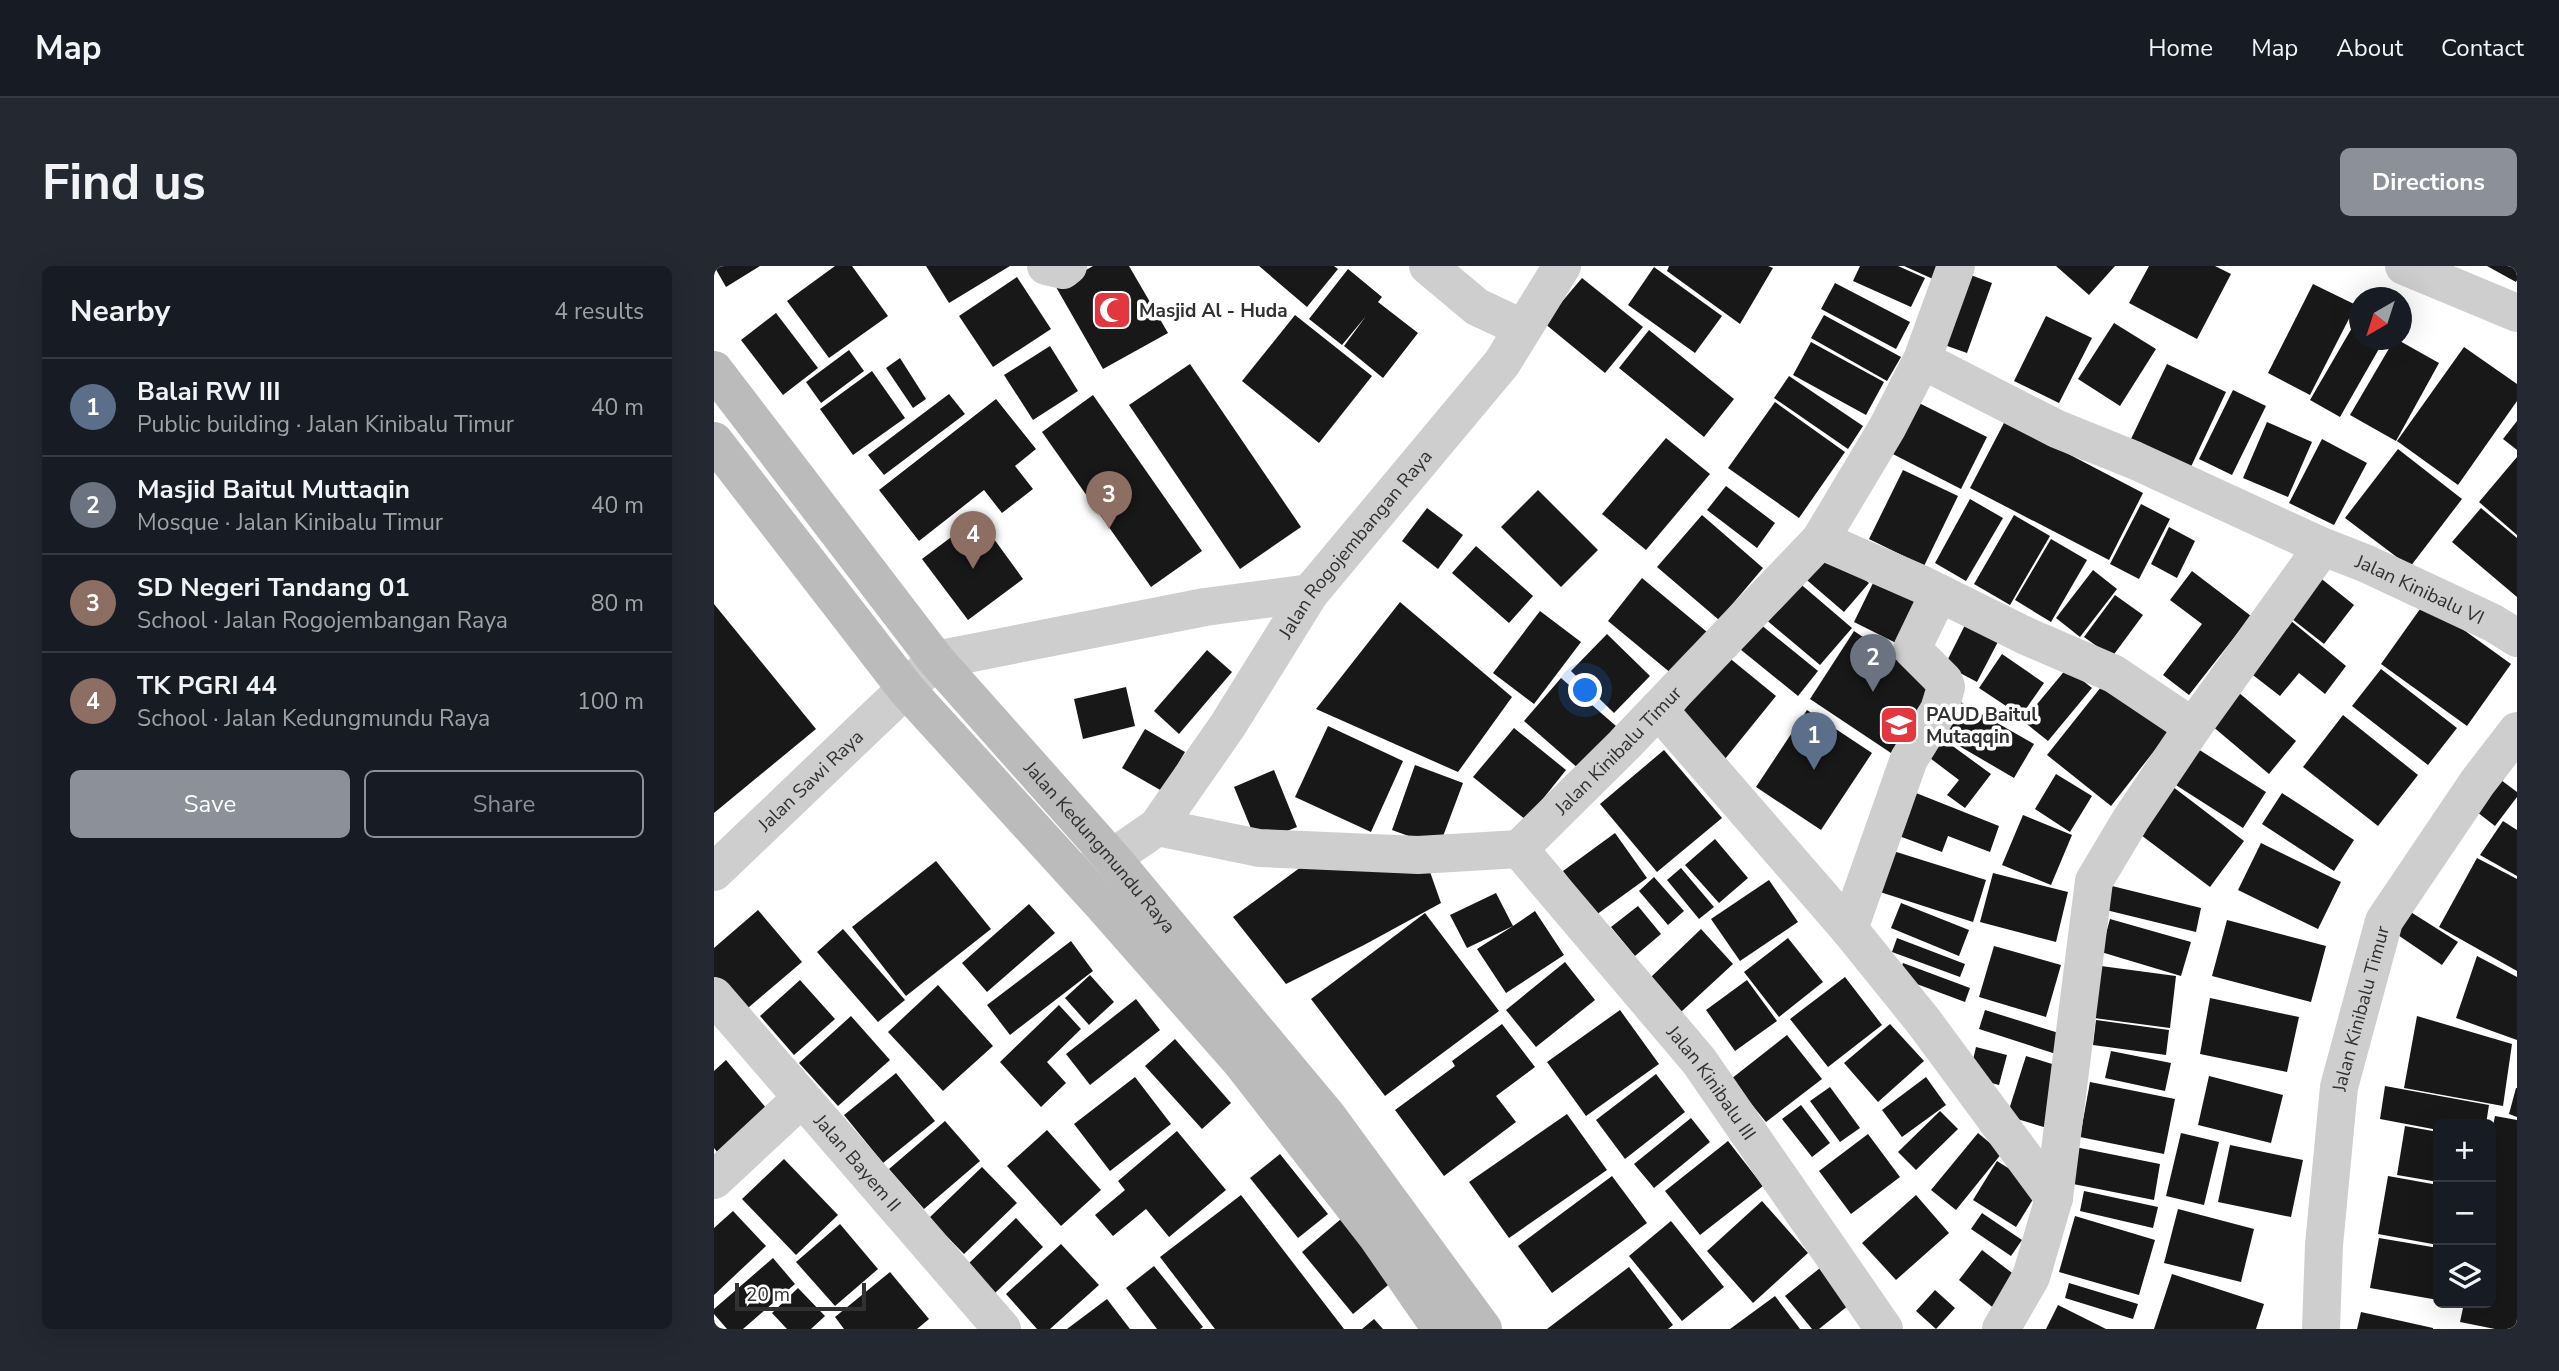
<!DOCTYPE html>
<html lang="en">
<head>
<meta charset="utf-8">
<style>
  :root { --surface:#171b24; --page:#242831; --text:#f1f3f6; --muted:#9ea1a6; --line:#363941; --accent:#8c9099 }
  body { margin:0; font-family:"Nunito Sans",sans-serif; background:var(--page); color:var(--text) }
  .controls { position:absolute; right:21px; bottom:21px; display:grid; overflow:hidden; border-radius:10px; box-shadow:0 7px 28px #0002 }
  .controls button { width:63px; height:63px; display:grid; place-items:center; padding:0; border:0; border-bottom:2px solid var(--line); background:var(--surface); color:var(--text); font:35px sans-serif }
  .compass { position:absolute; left:1635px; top:21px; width:63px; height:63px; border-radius:50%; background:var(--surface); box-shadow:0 7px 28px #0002; rotate:219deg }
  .scale { position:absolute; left:21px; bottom:18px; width:131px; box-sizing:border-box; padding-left:7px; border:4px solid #313131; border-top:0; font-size:19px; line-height:24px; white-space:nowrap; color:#313131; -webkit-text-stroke:5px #fff; paint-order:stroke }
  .you { position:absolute; left:872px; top:425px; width:24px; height:24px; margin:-18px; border:5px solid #fff; border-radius:50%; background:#1a73e8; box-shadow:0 0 0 10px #1a73e833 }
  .badge { display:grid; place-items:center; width:46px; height:46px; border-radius:50%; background:var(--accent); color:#fff; font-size:23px; font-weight:700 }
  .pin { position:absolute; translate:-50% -58px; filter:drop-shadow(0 2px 4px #0008) }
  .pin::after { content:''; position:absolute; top:37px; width:24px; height:21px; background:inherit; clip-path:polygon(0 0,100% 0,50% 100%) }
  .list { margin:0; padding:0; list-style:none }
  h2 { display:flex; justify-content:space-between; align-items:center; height:91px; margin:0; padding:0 28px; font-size:30px }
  h2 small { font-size:23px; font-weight:400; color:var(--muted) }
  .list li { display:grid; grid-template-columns:46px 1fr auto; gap:21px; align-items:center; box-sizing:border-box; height:98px; padding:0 28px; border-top:2px solid var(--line) }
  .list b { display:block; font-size:26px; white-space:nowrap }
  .list p { margin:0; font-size:23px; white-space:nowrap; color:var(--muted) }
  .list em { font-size:23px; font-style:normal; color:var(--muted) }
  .actions { display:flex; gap:14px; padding:21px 28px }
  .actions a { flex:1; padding:16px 0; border:2px solid var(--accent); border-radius:10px; text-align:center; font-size:24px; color:var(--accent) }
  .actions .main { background:var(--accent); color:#fff }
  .icon { flex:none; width:38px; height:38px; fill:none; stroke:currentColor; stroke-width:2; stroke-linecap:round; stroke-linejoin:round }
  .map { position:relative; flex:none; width:1803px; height:1063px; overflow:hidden; border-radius:10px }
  header { display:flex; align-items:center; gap:42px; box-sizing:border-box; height:98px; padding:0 35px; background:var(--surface); border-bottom:2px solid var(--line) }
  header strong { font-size:33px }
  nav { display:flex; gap:38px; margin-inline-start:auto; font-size:24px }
  .intro { display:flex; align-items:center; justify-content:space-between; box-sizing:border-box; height:168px; padding:0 42px }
  h1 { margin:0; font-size:49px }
  .button { padding:18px 32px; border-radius:10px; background:var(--accent); color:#fff; font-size:24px; font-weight:700 }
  main { display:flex; gap:42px; padding:0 42px }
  aside { flex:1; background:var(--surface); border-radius:10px; box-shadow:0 7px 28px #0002 }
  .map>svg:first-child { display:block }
</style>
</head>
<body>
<header>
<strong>Map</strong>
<nav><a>Home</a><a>Map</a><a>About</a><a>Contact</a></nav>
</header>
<div class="intro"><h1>Find us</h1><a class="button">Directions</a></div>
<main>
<aside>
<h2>Nearby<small>4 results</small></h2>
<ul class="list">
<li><span class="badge" style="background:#5c6f8a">1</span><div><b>Balai RW III</b><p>Public building · Jalan Kinibalu Timur</p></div><em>40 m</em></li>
<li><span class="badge" style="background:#6b7280">2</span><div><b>Masjid Baitul Muttaqin</b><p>Mosque · Jalan Kinibalu Timur</p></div><em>40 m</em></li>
<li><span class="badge" style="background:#8d6e63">3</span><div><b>SD Negeri Tandang 01</b><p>School · Jalan Rogojembangan Raya</p></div><em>80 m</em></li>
<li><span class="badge" style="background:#8d6e63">4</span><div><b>TK PGRI 44</b><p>School · Jalan Kedungmundu Raya</p></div><em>100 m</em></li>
</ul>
<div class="actions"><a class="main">Save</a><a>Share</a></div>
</aside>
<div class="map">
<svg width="1803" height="1063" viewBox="0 0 1803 1063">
  <rect width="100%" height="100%" fill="#fff"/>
  <g fill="#181818">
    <polygon points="0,0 46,0 12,21"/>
    <polygon points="121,0 138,0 174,50 115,92 73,35"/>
    <polygon points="212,0 296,0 235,37"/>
    <polygon points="379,0 415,0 454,67 389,103 342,21"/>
    <polygon points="545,0 620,0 624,3 593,41"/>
    <polygon points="955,0 1054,0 1059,2 1026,58 953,5"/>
    <polygon points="1146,0 1184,0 1211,12 1197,41 1139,15"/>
    <polygon points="1190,0 1225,0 1219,13"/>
    <polygon points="1342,0 1401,0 1375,29"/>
    <polygon points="1435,0 1501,0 1517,8 1483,73 1415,37"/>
    <polygon points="1773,0 1803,0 1803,14 1802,16"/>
    <polygon points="940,1 1008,50 981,87 914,39"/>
    <polygon points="634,3 668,31 664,36 704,67 669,112 630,80 652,50 628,79 595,53"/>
    <polygon points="1246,5 1278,17 1253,87 1222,76"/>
    <polygon points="303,11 337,63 279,101 245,50"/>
    <polygon points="868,12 929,61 891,107 830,57"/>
    <polygon points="1121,17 1196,56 1182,83 1107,43"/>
    <polygon points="1599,18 1642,39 1596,129 1554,107"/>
    <polygon points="62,47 104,102 69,129 27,74"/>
    <polygon points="1646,48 1646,74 1670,74 1626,151 1596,134"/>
    <polygon points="581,49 658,110 605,177 528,115"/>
    <polygon points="1110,49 1187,91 1173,115 1097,72"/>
    <polygon points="1332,50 1378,72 1345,137 1300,115"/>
    <polygon points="1400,57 1442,83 1406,140 1364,113"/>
    <polygon points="935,64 1020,133 990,171 905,102"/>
    <polygon points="1680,74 1684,74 1725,97 1682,175 1636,149"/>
    <polygon points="1097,76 1170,116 1152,149 1079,109"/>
    <polygon points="336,80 364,125 319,154 290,109"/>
    <polygon points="1750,81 1803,118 1803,135 1744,219 1683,175"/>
    <polygon points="135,84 150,105 107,137 92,116"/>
    <polygon points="186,92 212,133 199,142 172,102"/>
    <polygon points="476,98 587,261 526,303 415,139"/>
    <polygon points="1453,98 1512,126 1475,205 1416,175"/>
    <polygon points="158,105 191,152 139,189 106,143"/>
    <polygon points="1075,110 1149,160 1134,183 1060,132"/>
    <polygon points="1519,124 1552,140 1518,209 1485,193"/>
    <polygon points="235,128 251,148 170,209 154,189"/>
    <polygon points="379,129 488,285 437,321 328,166"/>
    <polygon points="282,133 322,183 301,200 319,223 288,247 270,224 205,275 165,224"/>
    <polygon points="1197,133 1273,171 1247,223 1171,184"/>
    <polygon points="1061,136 1131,186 1085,252 1014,202"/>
    <polygon points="1291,155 1429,227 1395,294 1256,222"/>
    <polygon points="1803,155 1803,184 1789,173"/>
    <polygon points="1553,156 1598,176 1574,231 1529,212"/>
    <polygon points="952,172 996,208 932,284 888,248"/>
    <polygon points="1608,173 1653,197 1620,259 1575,237"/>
    <polygon points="1684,183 1748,233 1696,301 1631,252"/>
    <polygon points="1803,191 1803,269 1765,236"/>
    <polygon points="1189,204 1244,230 1210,300 1155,273"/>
    <polygon points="1012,220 1061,257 1043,282 993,244"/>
    <polygon points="824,224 884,284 847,321 787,261"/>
    <polygon points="1256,233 1289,252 1252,315 1221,297"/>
    <polygon points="1427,238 1456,253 1425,313 1396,298"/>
    <polygon points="713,242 749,269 724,303 688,275"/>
    <polygon points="1767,242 1803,272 1803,331 1738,276"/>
    <polygon points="988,249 1049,302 1005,354 943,301"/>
    <polygon points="1300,249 1336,270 1296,339 1260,318"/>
    <polygon points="264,251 309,313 254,354 208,293"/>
    <polygon points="1455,261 1481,275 1463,312 1437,298"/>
    <polygon points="1337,273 1373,294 1337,356 1301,334"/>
    <polygon points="762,280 819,330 795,357 738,307"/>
    <polygon points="1112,281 1155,317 1130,346 1087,309"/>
    <polygon points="1379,304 1403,323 1366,371 1342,352"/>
    <polygon points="1478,305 1537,350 1475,429 1449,409 1488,358 1456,334"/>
    <polygon points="1604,310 1640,339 1610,378 1573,349"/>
    <polygon points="928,312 993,366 958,408 894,355"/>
    <polygon points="1161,313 1213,337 1192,382 1140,356"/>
    <polygon points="1083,315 1138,362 1106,399 1050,352"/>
    <polygon points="1401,329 1429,349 1398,391 1370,371"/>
    <polygon points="686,336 798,431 744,506 602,443"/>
    <polygon points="1711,336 1797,398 1753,460 1667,398"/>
    <polygon points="0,338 102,463 0,547"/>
    <polygon points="826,345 867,376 820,438 779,407"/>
    <polygon points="1255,351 1288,368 1263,416 1231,399"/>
    <polygon points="1576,354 1632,400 1611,428 1585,407 1566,430 1535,406"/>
    <polygon points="1046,358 1104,405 1084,430 1026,383"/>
    <polygon points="1140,365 1222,420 1177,487 1096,433"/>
    <polygon points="893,368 936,410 900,447 857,405"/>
    <polygon points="493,384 518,406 465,468 440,445"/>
    <polygon points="1288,388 1330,417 1307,450 1265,422"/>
    <polygon points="1013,390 1062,430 1011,493 963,453"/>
    <polygon points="1353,402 1378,422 1334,475 1309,455"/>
    <polygon points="1667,403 1743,462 1714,499 1638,440"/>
    <polygon points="847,412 902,460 865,503 810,455"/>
    <polygon points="1391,416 1455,466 1397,540 1333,489"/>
    <polygon points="412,421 421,460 369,473 360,433"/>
    <polygon points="1524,426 1582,475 1555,508 1497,459"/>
    <polygon points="1243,434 1320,478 1300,512 1223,467"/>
    <polygon points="1093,444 1158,487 1107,564 1042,521"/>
    <polygon points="1629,449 1704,509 1664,560 1589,501"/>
    <polygon points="614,460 689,495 657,566 581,531"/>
    <polygon points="800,462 852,504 812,554 759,511"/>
    <polygon points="431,463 471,486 448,525 408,502"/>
    <polygon points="1218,465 1277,508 1251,542 1233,529 1245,514 1204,483"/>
    <polygon points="1476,478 1552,526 1529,562 1454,514"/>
    <polygon points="950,484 1008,552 943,606 886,538"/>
    <polygon points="701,499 749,517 725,581 678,564"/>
    <polygon points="560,504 583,561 543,577 520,521"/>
    <polygon points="1342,508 1378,530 1356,566 1321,543"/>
    <polygon points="1450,514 1530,575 1496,621 1415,560"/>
    <polygon points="1787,514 1803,526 1803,531 1781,560 1763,546"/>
    <polygon points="1202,527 1285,560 1276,586 1234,570 1228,586 1185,570"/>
    <polygon points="1568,527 1640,574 1620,605 1548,558"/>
    <polygon points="1309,549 1358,569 1337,619 1288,599"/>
    <polygon points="1789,555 1803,564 1803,610 1766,589"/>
    <polygon points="901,567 933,612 882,649 849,605"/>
    <polygon points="1001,573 1034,612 1005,637 971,599"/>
    <polygon points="1547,577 1627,616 1604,663 1524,624"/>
    <polygon points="1176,584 1272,614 1259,656 1163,625"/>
    <polygon points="1763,592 1803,613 1803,705 1725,661"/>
    <polygon points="222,595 277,663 192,730 138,661"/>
    <polygon points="591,598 715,603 727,637 650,679 572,718 519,651"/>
    <polygon points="967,602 1000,641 985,653 953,614"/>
    <polygon points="1279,607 1354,626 1342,676 1266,656"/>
    <polygon points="940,611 970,645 954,659 925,625"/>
    <polygon points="1055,614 1084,656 1026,695 997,653"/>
    <polygon points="1398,620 1487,642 1482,666 1392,644"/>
    <polygon points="782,627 799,660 821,645 850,689 792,727 763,683 799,660 753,682 736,649"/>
    <polygon points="1187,637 1255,664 1245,690 1177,662"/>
    <polygon points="315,638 341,667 273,726 248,697"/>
    <polygon points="924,640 947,668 921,690 897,661"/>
    <polygon points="1692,643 1744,676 1728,699 1678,665"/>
    <polygon points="44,644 88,696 28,747 0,713 0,682"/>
    <polygon points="711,647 785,745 671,830 597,733"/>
    <polygon points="1396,653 1477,676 1467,710 1387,686"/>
    <polygon points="1513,654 1612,680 1597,736 1498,710"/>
    <polygon points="129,663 191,734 164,756 103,686"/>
    <polygon points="987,663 1019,698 967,746 936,712"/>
    <polygon points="1074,672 1109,716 1065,751 1030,706"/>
    <polygon points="1183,672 1251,698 1246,711 1178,686"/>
    <polygon points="357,675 379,705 296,769 273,739"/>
    <polygon points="1280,680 1347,699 1332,751 1265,731"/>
    <polygon points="1763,690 1803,711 1803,774 1742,752"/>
    <polygon points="851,696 881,734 822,781 792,744"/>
    <polygon points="1189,697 1256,722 1251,736 1184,711"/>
    <polygon points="1387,700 1462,710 1456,762 1380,752"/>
    <polygon points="376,709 400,736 375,759 351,732"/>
    <polygon points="1131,711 1168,759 1114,801 1076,753"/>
    <polygon points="86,714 121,753 80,789 46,750"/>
    <polygon points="1033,714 1063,755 1021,785 992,744"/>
    <polygon points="224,719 279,780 229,825 174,766"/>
    <polygon points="1496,732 1585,751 1573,806 1486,788"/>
    <polygon points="422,733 446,764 376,819 352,788"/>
    <polygon points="345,739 367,763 333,796 352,817 327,841 286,796"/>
    <polygon points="906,744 945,798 872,850 833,796"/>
    <polygon points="1271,744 1348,768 1342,788 1265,763"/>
    <polygon points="137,750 176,794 124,840 85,797"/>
    <polygon points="1703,750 1798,778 1789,840 1690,822"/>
    <polygon points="1382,754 1455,764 1452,789 1379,779"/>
    <polygon points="788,758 821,801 782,830 802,856 730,910 681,844 741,800 738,795"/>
    <polygon points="1176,758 1210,795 1164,836 1130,797"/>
    <polygon points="1073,769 1108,813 1052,856 1017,813"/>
    <polygon points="461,773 517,837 488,863 431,800"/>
    <polygon points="1262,781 1293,789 1285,819 1255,811"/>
    <polygon points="1397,785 1457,797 1451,825 1391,812"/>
    <polygon points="1312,790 1351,802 1333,862 1293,850"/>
    <polygon points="12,794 58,849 7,891 0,882 0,805"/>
    <polygon points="182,807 221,855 169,897 130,849"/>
    <polygon points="942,808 971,846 911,893 882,854"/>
    <polygon points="1495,810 1569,829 1557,877 1484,859"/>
    <polygon points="421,811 457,858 396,905 360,858"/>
    <polygon points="1212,811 1232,839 1188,871 1168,844"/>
    <polygon points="1376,816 1461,833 1450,888 1366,871"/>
    <polygon points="1671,820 1775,839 1772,858 1724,858 1724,864 1666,853"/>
    <polygon points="1116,821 1146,862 1126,876 1096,835"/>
    <polygon points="1802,822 1803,822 1803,851 1795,848"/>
    <polygon points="1087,839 1116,877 1098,891 1068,853"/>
    <polygon points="1226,845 1244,863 1202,904 1184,886"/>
    <polygon points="853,848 893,904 795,972 755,916"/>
    <polygon points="1781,850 1803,854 1803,1063 1781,1063 1746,1056 1750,1037 1777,1037 1777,870"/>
    <polygon points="977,852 996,876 940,922 920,898"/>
    <polygon points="231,855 266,895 210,943 175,903"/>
    <polygon points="1691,860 1724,866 1724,916 1683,909"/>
    <polygon points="333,864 387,924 347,960 293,900"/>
    <polygon points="463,865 512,924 455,971 432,943 399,970 381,949 411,924 404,915"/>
    <polygon points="1264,867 1288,887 1242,944 1217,924"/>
    <polygon points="1467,867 1505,876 1490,939 1452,930"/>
    <polygon points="1154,868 1186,911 1137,948 1105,905"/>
    <polygon points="1014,875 1049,920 986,969 951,925"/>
    <polygon points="1516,879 1589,894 1577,951 1504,936"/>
    <polygon points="1361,881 1446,898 1440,934 1354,917"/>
    <polygon points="566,888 614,948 584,972 536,912"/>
    <polygon points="70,893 124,949 82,989 28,933"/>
    <polygon points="1283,895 1326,922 1302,961 1259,934"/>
    <polygon points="268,901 303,937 250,988 215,952"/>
    <polygon points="898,910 933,957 838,1027 804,980"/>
    <polygon points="1674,910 1724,919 1724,979 1664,968"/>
    <polygon points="1370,925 1444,941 1439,962 1366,945"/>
    <polygon points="527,929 630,1063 501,1063 446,991"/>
    <polygon points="1202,929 1235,967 1182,1014 1148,977"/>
    <polygon points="1048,935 1094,987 1039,1037 993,985"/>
    <polygon points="1464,943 1540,963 1527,1016 1450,997"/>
    <polygon points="19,945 52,980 0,1029 0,962"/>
    <polygon points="1268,947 1308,974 1297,990 1257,963"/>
    <polygon points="1361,950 1441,974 1425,1029 1345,1006"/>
    <polygon points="302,952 329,981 281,1027 253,999"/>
    <polygon points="627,953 679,1015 639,1048 588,986"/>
    <polygon points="957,955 1010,1021 968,1055 915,990"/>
    <polygon points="126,958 164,1003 121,1040 82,996"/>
    <polygon points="1665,972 1724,982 1724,1034 1656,1022"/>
    <polygon points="347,978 385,1019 336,1063 323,1063 292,1028"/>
    <polygon points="1268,984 1306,1013 1282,1044 1245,1014"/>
    <polygon points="59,992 81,1018 29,1063 13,1063 0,1048 0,1043"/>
    <polygon points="440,1000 489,1061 486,1063 443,1063 412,1022"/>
    <polygon points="915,1001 959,1059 954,1063 833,1063"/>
    <polygon points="1106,1002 1135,1039 1105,1063 1098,1063 1071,1030"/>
    <polygon points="176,1006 215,1053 203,1063 130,1063 121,1051"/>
    <polygon points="1458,1008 1550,1038 1542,1063 1440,1063"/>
    <polygon points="1355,1017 1424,1038 1419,1053 1351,1032"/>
    <polygon points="84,1022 111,1050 97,1063 73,1063 58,1047"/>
    <polygon points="1221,1024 1241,1042 1222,1063 1202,1045"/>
    <polygon points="1061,1030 1086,1063 1016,1063"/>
    <polygon points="393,1033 416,1063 353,1063"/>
    <polygon points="1344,1039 1392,1063 1332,1063"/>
    <polygon points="1647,1046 1719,1062 1719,1063 1643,1063"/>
    <polygon points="660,1053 669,1063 648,1063"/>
  </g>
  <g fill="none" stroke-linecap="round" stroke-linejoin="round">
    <g stroke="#cecece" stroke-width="38">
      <polyline points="332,0 349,4 354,0"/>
      <polyline points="714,0 763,41 808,62"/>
      <polyline points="1690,0 1803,47"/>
      <polyline points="1208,94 1343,163 1420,194 1607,280 1600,293 1479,461 1417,553 1380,615 1340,932 1317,1011 1287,1063"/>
      <polyline points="1106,274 1209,319 1312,370 1400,408 1479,461"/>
      <path id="s1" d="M1607 280 1653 298 1779 357 1803 372"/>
      <polyline points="944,443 1135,663 1210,756 1340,932"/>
      <path id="s2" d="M443 561 514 459 596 327 788 97 848 0"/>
      <path id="s3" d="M805 583 985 795 1170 1063"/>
      <path id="s4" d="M0 606 222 394 491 341 596 327"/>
      <path id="s5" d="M368 608 398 592 443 561 545 582 704 589 805 583 910 479 1106 274 1173 162 1208 94 1242 0"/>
      <polyline points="1135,663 1195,493 1225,444 1232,421 1230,415 1198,383 1225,327"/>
      <path id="s6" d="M0 730 288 1063"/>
      <polyline points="0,914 88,832"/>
      <path id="s7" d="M1607 1063 1610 979 1625 821 1670 655 1763 517 1803 465"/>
    </g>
    <g stroke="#bbb" stroke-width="38">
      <path id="s8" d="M0 104 222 394 398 592 614 851 769 1063"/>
      <polyline points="0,175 192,423 388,638 528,797 662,969 727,1063"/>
    </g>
  </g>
  <defs>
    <g id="mosque-square" transform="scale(2.0125)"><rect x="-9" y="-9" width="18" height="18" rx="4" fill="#e3373f" stroke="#fff"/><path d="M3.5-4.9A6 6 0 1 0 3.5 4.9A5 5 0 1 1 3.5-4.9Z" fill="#fff"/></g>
    <g id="school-square" transform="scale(2.0125)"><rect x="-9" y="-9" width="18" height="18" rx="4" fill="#e3373f" stroke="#fff"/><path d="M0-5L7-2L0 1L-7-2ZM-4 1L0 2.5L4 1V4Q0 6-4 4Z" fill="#fff"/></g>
  </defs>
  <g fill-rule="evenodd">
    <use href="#mosque-square" x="398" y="44"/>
    <use href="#school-square" x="1185" y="459"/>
  </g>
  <g text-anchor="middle" stroke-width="7" stroke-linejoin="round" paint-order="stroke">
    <g font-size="19" font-weight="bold" fill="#313131" stroke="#fff" text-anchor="start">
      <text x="425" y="51">Masjid Al - Huda</text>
      <text x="1212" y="455">PAUD Baitul<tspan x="1212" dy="22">Mutaqqin</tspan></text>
    </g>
    <g font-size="19" fill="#313131" stroke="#fff">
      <text dy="7" stroke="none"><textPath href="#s2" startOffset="346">Jalan Rogojembangan Raya</textPath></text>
      <text dy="7" stroke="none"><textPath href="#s1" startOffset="108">Jalan Kinibalu VI</textPath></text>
      <text dy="7" stroke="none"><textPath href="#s5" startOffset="593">Jalan Kinibalu Timur</textPath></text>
      <text dy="7" stroke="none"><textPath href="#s4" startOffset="133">Jalan Sawi Raya</textPath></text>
      <text dy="7" stroke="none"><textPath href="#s8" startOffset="614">Jalan Kedungmundu Raya</textPath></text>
      <text dy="7" stroke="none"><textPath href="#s7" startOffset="324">Jalan Kinibalu Timur</textPath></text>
      <text dy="7" stroke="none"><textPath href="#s3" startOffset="303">Jalan Kinibalu III</textPath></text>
      <text dy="7" stroke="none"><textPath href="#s6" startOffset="220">Jalan Bayem II</textPath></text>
    </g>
  </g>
</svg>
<div class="controls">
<button>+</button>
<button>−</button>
<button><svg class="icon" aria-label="layers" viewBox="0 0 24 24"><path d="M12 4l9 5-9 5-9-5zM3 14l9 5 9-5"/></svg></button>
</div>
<svg class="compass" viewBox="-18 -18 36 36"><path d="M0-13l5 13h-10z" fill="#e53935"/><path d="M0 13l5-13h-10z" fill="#9ea1a6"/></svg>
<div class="scale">20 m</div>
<div class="you"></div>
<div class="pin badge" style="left:1100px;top:504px;background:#5c6f8a">1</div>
<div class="pin badge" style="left:1159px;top:426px;background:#6b7280">2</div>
<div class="pin badge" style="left:395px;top:263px;background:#8d6e63">3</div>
<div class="pin badge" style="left:259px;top:303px;background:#8d6e63">4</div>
</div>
</main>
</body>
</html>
